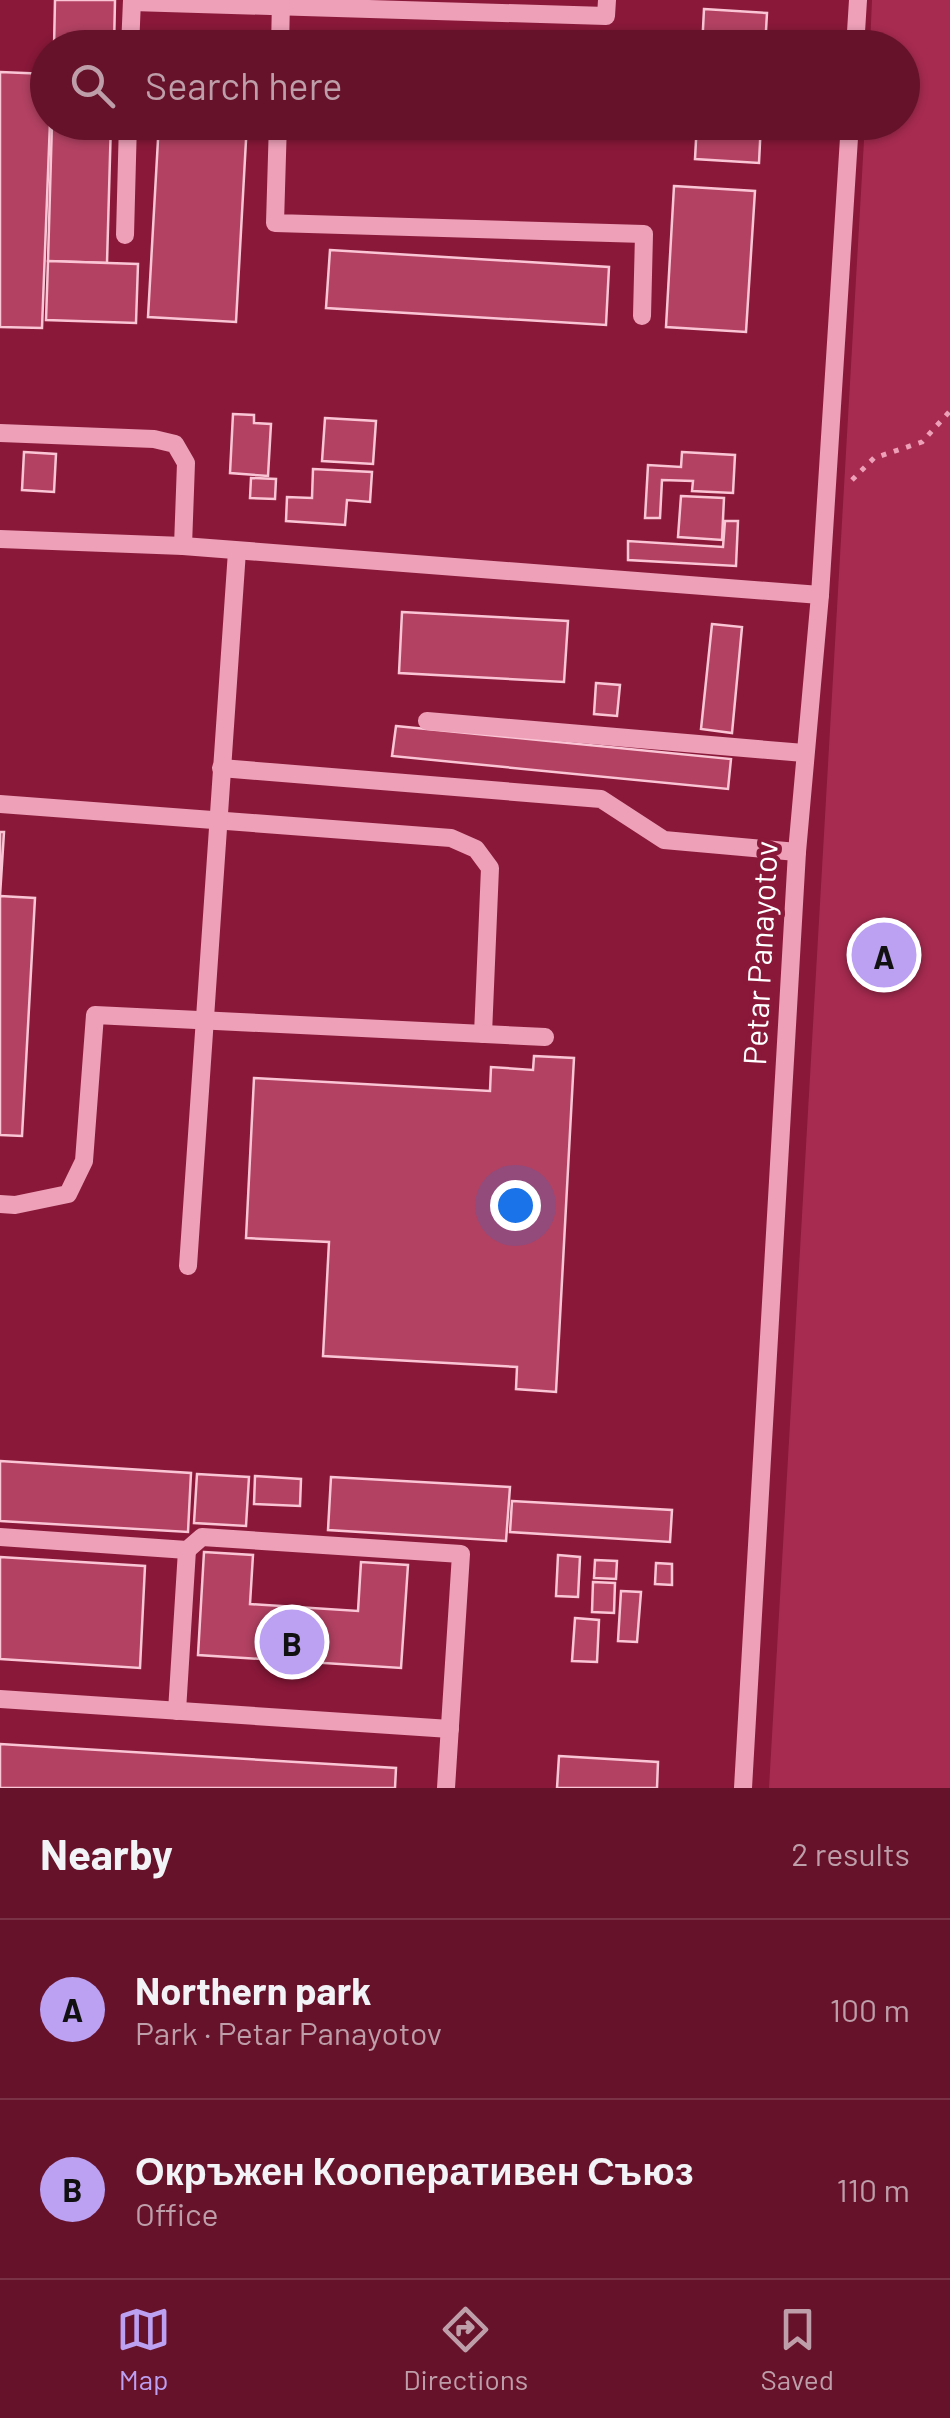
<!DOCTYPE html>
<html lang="en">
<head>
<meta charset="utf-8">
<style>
  :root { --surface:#67122b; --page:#6d1b33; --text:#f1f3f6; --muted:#bd9ea9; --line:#7a3247; --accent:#bca0f2 }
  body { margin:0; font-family:Barlow,sans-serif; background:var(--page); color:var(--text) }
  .you { position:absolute; left:515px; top:1205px; width:35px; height:35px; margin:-25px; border:8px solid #fff; border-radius:50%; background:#1a73e8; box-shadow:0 0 0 15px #1a73e833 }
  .badge { display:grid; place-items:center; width:65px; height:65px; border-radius:50%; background:var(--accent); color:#111; font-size:32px; font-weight:700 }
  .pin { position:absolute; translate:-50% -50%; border:5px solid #fff; box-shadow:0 2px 10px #0006 }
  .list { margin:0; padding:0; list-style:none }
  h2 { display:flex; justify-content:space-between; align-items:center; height:130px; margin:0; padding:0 40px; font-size:42px }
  h2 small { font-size:32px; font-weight:400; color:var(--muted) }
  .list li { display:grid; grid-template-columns:65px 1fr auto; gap:30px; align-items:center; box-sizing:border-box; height:180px; padding:0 40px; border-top:2px solid var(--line) }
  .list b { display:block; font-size:38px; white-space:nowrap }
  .list p { margin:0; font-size:32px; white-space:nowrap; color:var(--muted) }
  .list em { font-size:32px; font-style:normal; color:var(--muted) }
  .icon { flex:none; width:55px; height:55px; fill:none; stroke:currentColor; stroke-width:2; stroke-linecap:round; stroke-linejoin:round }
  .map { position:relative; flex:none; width:950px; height:1788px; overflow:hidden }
  .search { position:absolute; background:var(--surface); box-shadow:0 2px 8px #0004; left:30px; right:30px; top:30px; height:110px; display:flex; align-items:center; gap:25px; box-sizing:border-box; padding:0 35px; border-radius:55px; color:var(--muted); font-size:38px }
  .sheet { height:490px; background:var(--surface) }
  nav { display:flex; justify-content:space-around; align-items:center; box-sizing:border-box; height:140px; border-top:2px solid var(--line); background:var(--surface); font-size:28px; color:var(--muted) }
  nav a { display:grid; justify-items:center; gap:5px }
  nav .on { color:var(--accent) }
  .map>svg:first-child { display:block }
</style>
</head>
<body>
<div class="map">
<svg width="950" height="1788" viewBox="0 0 950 1788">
  <rect width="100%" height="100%" fill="#891839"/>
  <polygon fill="#a72b51" points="872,0 950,0 950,1788 769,1788 865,123 902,122 902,48 870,47"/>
  <g fill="#b24162" stroke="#fac6d6" stroke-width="2.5">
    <polygon points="55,0 115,0 114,48 54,48"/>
    <polygon points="704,9 767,13 765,48 702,48"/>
    <polygon points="164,40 251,46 251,48 164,48"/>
    <polygon points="0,72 48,74 50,122 42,328 0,327"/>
    <polygon points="52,122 111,122 107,263 48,261"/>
    <polygon points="159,122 247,122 236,322 148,317"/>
    <polygon points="520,122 637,122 636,130"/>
    <polygon points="697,122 761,122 759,163 695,159"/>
    <polygon points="674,186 755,191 746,332 666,327"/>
    <polygon points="330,250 609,267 606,325 326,308"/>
    <polygon points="48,261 138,264 136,323 46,320"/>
    <polygon points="233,414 254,415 254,423 271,424 268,476 230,473"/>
    <polygon points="325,418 376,421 373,464 322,461"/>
    <polygon points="24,452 56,454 54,492 22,490"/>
    <polygon points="682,452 735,455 733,493 692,491 693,481 662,480 660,518 645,518 648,465 681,467"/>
    <polygon points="313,469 372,472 370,502 347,500 345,525 286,521 287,497 312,498"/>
    <polygon points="251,478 276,479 275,499 250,498"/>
    <polygon points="681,496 724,498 722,540 678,537"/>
    <polygon points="725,521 738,521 736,566 628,560 628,541 723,547"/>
    <polygon points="402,612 568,621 564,682 399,673"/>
    <polygon points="712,624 742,627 732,733 701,729"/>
    <polygon points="596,683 620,685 617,716 594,714"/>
    <polygon points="396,726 731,759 728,789 392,756"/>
    <polygon points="0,832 4,832 0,896"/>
    <polygon points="0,896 35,898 22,1136 0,1135"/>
    <polygon points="534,1056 574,1058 556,1392 516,1389 517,1367 323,1356 329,1242 246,1238 254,1078 490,1091 491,1067 533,1070"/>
    <polygon points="0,1461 191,1473 188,1532 0,1521"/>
    <polygon points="197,1474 249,1477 246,1526 194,1523"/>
    <polygon points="255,1476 301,1479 300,1506 254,1504"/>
    <polygon points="331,1477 510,1487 506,1541 328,1530"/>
    <polygon points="512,1501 672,1510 670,1542 510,1532"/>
    <polygon points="204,1552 253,1555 250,1604 358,1611 361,1562 408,1565 401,1668 198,1655"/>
    <polygon points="558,1555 580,1557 578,1597 556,1596"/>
    <polygon points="0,1557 145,1566 140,1668 0,1659"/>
    <polygon points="595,1560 617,1561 616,1579 594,1578"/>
    <polygon points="656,1563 672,1564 672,1585 655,1584"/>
    <polygon points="593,1582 615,1583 614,1613 592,1612"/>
    <polygon points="621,1591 641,1592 637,1642 618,1641"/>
    <polygon points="575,1618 599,1620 597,1662 572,1661"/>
    <polygon points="0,1744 396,1768 395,1788 0,1788"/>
    <polygon points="559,1756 658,1762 657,1788 557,1788"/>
  </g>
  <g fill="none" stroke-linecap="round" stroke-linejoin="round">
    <polyline stroke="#eda0b8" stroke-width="5" stroke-dasharray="5 8" stroke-linecap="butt" points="852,480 874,458 922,442 950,411"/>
    <g stroke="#eda0b8" stroke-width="18">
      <polyline points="132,2 606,16 607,0"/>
      <polyline points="130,48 132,0"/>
      <polyline points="280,48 281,0"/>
      <polyline points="855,48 858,0"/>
      <polyline points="278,122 275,223 644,234 642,316"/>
      <polyline points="125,235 128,122"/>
      <polyline points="0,433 154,439 175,444 186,463 183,546"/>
      <polyline points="0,539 183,546 820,595"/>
      <polyline points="427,721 804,753"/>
      <polyline points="221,768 601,799 664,840 797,852"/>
      <polyline points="0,804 451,838 476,849 490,868 483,1034"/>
      <polyline points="0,1204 15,1205 68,1194 84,1161 95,1015 545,1037"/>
      <polyline points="188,1266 237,551"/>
      <polyline points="0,1537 187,1550 202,1537 461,1554 446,1788"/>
      <polyline points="0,1699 450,1729"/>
      <polyline points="177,1711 187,1550"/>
      <polyline points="743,1788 797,852 820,595 850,122"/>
    </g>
  </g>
  <g text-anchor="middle" stroke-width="9" stroke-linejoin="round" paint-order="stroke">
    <g font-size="32" fill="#fff" stroke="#891839">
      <text transform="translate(761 953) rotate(-87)" y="11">Petar Panayotov</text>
    </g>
  </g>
</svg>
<div class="you"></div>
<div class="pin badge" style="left:884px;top:955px">A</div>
<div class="pin badge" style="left:292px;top:1642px">B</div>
<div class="search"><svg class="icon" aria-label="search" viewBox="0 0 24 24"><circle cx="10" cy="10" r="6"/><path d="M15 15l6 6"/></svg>Search here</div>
</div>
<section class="sheet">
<h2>Nearby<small>2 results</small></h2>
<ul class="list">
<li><span class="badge">A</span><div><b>Northern park</b><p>Park · Petar Panayotov</p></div><em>100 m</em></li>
<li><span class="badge">B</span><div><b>Окръжен Кооперативен Съюз</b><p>Office</p></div><em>110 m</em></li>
</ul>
</section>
<nav>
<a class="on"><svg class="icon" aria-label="map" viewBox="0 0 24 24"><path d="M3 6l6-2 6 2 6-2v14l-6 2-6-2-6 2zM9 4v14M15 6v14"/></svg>Map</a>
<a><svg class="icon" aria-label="directions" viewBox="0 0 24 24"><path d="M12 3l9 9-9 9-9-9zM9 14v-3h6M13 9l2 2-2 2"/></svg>Directions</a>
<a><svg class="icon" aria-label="saved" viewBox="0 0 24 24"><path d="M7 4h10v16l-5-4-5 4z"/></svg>Saved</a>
</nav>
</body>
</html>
